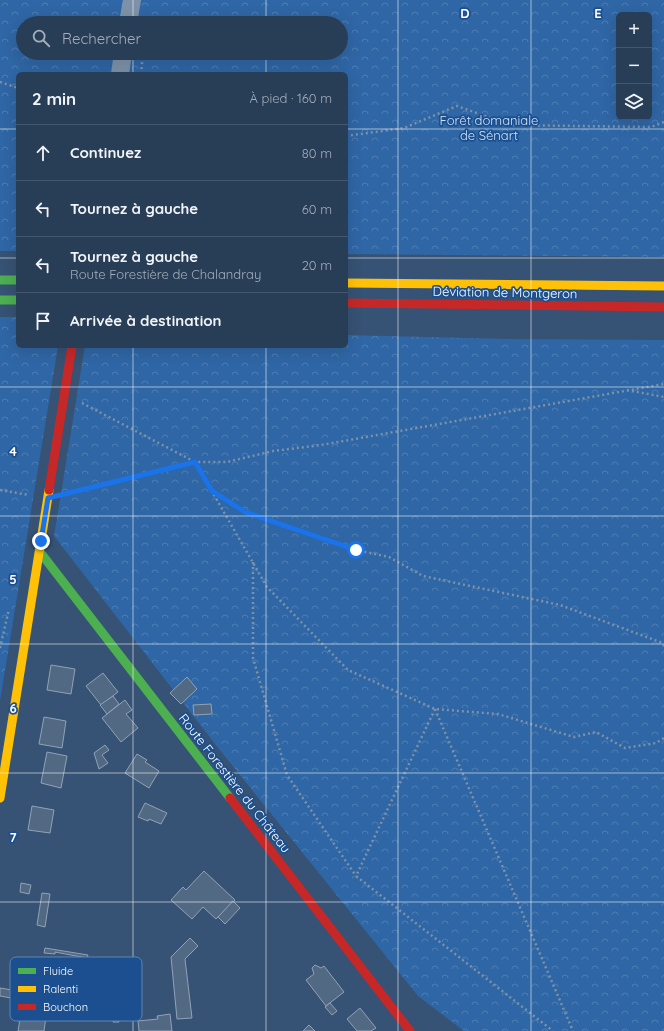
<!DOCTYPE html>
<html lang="fr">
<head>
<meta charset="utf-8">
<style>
  :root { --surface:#283e57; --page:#344961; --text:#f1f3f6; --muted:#a5aeba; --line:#44576d }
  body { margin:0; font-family:Quicksand,sans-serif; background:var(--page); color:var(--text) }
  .controls { position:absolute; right:12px; top:12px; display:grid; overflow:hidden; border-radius:6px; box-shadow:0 4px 16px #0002 }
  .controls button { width:36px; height:36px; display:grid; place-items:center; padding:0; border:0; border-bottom:1px solid var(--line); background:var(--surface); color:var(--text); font:20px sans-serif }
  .stop { position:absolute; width:12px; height:12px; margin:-9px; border:3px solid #1a73e8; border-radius:50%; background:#fff }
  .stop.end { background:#1a73e8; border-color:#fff; box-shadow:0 1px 4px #0008 }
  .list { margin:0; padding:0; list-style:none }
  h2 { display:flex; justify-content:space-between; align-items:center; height:52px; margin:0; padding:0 16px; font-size:17px }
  h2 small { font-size:13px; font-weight:400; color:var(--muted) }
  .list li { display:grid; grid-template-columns:26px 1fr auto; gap:12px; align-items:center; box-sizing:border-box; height:56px; padding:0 16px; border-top:1px solid var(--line) }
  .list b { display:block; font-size:15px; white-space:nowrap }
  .list p { margin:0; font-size:13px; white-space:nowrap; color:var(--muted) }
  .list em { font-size:13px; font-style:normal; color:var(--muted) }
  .icon { flex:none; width:22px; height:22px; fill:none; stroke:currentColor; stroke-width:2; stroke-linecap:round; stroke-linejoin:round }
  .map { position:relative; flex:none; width:664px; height:1031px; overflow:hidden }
  .search { position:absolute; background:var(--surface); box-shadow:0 4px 16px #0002; left:16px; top:16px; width:332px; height:44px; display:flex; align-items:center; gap:10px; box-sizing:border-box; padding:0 14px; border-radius:22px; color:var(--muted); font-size:15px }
  .panel { position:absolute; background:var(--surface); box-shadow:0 4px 16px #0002; left:16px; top:72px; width:332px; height:276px; border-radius:6px }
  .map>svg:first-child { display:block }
</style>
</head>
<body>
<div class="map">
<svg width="664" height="1031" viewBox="0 0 664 1031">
  <defs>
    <pattern id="forest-crowns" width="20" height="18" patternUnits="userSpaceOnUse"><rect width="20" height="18" fill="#2f66a5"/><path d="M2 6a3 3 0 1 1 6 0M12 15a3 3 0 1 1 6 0" fill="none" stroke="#4e7db2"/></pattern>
  </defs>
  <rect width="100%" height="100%" fill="#365274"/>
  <g fill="url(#forest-crowns)" fill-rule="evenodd">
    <path d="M0 0H664V257L346 254V74H18V251H0ZM619 15H649V117H619ZM23 23H341V53H23Z"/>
    <polygon points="0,317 18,317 18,346 58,346 0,701"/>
    <polygon points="346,335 508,339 664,340 664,1031 464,1031 418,996 215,744 54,536 85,346 346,346"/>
  </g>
  <g fill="#526984" stroke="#92a2b6">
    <polygon points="51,665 75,669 71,694 47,690"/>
    <polygon points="103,673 118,692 101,705 86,686"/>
    <polygon points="187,677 197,689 181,704 170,693"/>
    <polygon points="113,696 119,704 107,714 100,705"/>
    <polygon points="125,700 132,710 126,714 138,728 121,742 102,718"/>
    <polygon points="211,704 212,714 194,715 193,705"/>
    <polygon points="44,717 66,721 62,748 39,744"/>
    <polygon points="105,745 109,750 102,755 108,763 99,769 94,753"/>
    <polygon points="47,752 67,756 61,788 41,783"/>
    <polygon points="137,754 147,760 145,762 159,771 149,788 125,773"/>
    <polygon points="145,803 167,813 161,824 149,819 148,821 138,817"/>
    <polygon points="32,806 54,810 50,833 28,830"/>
    <polygon points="204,871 235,900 216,919 203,907 192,919 171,900 183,887 186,890"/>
    <polygon points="21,883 31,885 29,894 20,892"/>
    <polygon points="42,893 50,894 45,927 37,925"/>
    <polygon points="233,901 240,908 225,924 218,917"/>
    <polygon points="190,938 198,946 185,959 192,1018 177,1019 171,957"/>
    <polygon points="45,948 88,955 87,958 55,952 55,954 44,953"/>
    <polygon points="315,965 321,968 324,966 344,992 326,1006 306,980 314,974 312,968"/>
    <polygon points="0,988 12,990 11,998 0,996"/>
    <polygon points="330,1003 337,1011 332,1015 325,1007"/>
    <polygon points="111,1006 117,1007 119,1022 113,1022"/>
    <polygon points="360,1008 376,1028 371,1031 357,1031 347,1019"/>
    <polygon points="21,1013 46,1017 44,1031 18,1031"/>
    <polygon points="170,1014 172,1031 139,1031 138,1021 158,1019 157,1016"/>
    <polygon points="309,1025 315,1031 303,1031"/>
  </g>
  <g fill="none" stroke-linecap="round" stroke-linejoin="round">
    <g stroke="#7d92a8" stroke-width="2.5" stroke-dasharray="2 3" stroke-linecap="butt">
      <polyline points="141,74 143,53"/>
      <polyline points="0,82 18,88"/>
      <polyline points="346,136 404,128 457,106 511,125 651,127 664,122"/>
      <polyline points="627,390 664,397"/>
      <polyline points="82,403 195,462 267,587 348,670 435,709 498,714 574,737 596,732 625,748 656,743 664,738"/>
      <polyline points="0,490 29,495"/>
      <polyline points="212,491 245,512 356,550 389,557 423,576 560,605 660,642 664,646"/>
      <polyline points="67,493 195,462 227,462 273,451 321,445 664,384"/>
      <polyline points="253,562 253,658 287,775 356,876"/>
      <polyline points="0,648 9,609"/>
      <polyline points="435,709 356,876 553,1031"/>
      <polyline points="435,709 573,1031"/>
    </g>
    <g stroke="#7d92a8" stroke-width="18">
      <polyline points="128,23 132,0"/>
      <polyline points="120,74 123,53"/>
    </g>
    <g stroke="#4caf50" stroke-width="9">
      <polyline points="0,280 18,280"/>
      <polyline points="0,300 18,300"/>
      <polyline points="40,552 230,798"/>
    </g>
    <g stroke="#ffc107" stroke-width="9">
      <polyline points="346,283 664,286"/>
      <polyline points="0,798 49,490"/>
    </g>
    <g stroke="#c62828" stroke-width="9">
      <polyline points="346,303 664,307"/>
      <polyline points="49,490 72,346"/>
      <polyline points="230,798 410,1031"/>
    </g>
  </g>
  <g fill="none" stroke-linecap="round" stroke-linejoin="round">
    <polyline stroke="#1a73e8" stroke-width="5" points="41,541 48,498 195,462 212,491 245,512 356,550"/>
  </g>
  <path fill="none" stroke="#fff" stroke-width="1" stroke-opacity="0.55" d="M133 0V23M266 0V23M398 0V1031M531 0V1031M133 53V74M266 53V74M0 129H18M346 129H664M0 258H18M346 258H664M133 346V1031M266 346V1031M0 387H664M0 516H664M0 644H664M0 773H664M0 902H664"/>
  <g text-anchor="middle" stroke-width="3.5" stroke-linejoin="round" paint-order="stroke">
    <g font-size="13" fill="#cfe3fa" stroke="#1b4f8f">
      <text x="489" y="125">Forêt domaniale<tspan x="489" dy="15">de Sénart</tspan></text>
    </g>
    <g font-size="13" fill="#fff" stroke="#1b4f8f">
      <text transform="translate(505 292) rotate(1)" y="5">Déviation de Montgeron</text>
      <text transform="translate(235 783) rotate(52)" y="5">Route Forestière du Château</text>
    </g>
  </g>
  <rect x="10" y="957" width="132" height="64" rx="6" fill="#1b4f8f" stroke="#5f84b1" stroke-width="1"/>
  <rect x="18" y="968" width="18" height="6" fill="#4caf50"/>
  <rect x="18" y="986" width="18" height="6" fill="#ffc107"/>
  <rect x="18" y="1004" width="18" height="6" fill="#c62828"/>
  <g font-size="11" fill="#fff">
    <text x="43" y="975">Fluide</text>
    <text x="43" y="993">Ralenti</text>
    <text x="43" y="1011">Bouchon</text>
  </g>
  <g font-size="13" text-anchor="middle" font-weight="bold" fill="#fff" stroke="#1b4f8f" stroke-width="3.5" stroke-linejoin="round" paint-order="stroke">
    <text x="465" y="18">D</text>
    <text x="598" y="18">E</text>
    <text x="13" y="456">4</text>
    <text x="13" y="584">5</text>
    <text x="13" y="713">6</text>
    <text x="13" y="842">7</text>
  </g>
</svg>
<div class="controls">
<button>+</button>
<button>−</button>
<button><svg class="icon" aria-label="layers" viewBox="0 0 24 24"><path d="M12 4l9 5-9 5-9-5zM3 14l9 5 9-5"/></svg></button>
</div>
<div class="stop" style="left:356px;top:550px"></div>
<div class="stop end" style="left:41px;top:541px"></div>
<div class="search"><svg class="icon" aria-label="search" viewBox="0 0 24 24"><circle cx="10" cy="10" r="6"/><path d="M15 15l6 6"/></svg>Rechercher</div>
<section class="panel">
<h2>2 min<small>À pied · 160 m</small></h2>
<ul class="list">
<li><svg class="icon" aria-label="ahead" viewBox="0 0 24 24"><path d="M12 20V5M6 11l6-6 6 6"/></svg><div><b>Continuez</b></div><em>80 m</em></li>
<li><svg class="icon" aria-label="left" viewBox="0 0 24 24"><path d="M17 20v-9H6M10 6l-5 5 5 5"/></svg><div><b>Tournez à gauche</b></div><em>60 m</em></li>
<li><svg class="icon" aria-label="left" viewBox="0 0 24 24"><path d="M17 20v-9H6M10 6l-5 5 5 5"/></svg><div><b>Tournez à gauche</b><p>Route Forestière de Chalandray</p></div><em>20 m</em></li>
<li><svg class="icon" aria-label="arrive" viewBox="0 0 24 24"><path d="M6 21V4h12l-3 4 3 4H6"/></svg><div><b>Arrivée à destination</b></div></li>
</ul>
</section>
</div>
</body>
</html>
